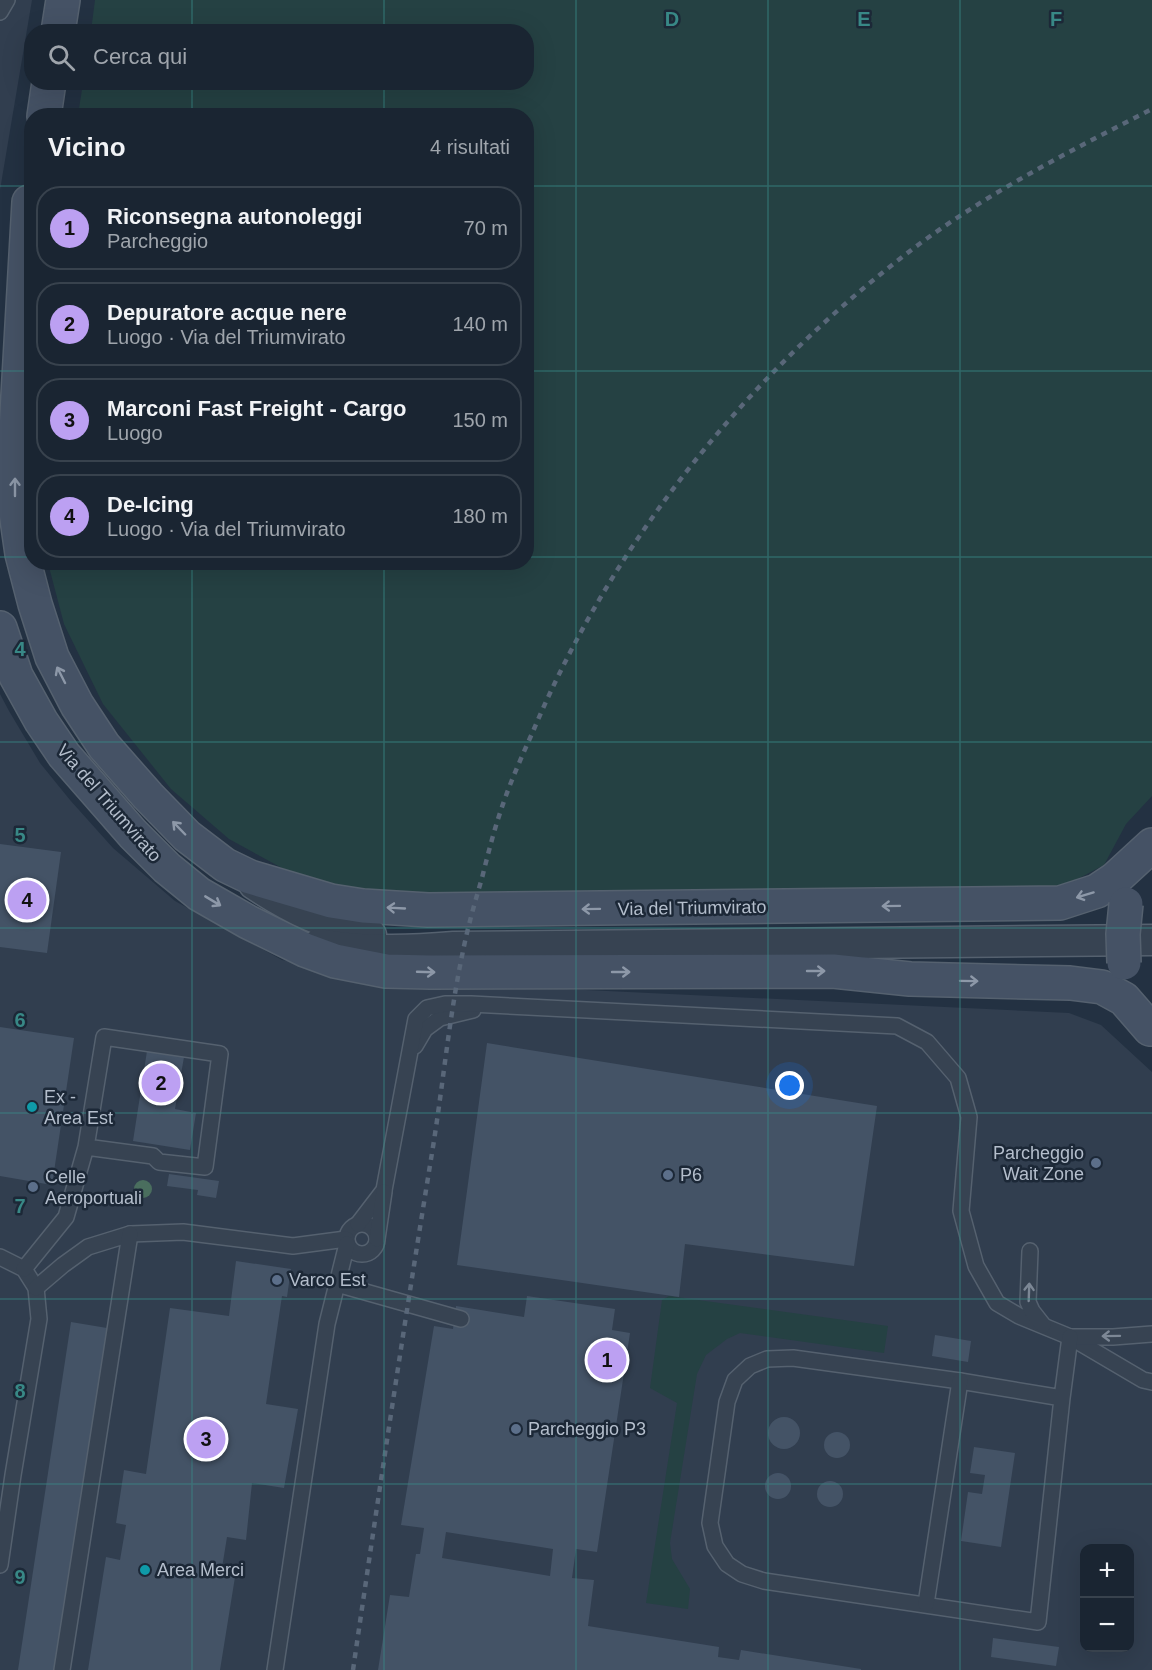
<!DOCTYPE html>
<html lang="it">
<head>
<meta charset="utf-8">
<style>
  :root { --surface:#1a2532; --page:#27313e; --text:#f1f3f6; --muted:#9fa5ac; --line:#38424d; --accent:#bca0f2 }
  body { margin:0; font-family:Arial,sans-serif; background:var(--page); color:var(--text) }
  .controls { position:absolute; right:18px; bottom:18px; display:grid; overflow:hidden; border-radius:12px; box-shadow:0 6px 24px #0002 }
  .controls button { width:54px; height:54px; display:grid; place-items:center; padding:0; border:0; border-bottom:2px solid var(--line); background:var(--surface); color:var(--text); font:30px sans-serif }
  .you { position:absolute; left:790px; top:1086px; width:21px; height:21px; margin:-15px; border:4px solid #fff; border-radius:50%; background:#1a73e8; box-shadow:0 0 0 9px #1a73e833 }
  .badge { display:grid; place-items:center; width:39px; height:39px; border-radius:50%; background:var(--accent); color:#111; font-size:20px; font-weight:700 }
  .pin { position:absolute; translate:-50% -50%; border:3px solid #fff; box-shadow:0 2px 6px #0006 }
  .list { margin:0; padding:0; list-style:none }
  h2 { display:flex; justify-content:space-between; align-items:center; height:78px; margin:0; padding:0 24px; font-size:26px }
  h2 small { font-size:20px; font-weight:400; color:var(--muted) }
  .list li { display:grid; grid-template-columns:39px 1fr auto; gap:18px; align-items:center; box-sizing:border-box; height:84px; margin:0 12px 12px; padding:0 12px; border:2px solid var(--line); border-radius:24px }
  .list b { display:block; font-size:22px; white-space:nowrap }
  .list p { margin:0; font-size:20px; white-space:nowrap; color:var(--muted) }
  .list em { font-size:20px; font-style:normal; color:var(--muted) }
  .icon { flex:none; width:33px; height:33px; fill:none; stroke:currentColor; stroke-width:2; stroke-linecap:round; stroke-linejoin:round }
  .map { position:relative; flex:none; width:1152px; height:1670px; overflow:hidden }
  .search { position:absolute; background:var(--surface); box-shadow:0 6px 24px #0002; left:24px; top:24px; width:510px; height:66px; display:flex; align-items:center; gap:15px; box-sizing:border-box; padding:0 21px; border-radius:24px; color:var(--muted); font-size:22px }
  .panel { position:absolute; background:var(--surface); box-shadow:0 6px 24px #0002; left:24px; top:108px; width:510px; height:462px; border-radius:24px }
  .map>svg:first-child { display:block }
</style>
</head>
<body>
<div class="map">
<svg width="1152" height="1670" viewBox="0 0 1152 1670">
  <rect width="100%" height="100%" fill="#233142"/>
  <g fill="#313e4f" fill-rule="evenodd">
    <polygon points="0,0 32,0 0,190"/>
    <path d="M0 694 9 711 40 763 70 800 113 848 175 901 282 960 400 981 1069 1013 1101 1025 1152 1072V1670H0ZM1084 1548H1130V1648H1084Z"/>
  </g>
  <g fill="#254143">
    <polygon points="95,0 1152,0 1152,796 1126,824 1104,865 1053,892 388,895 304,880 229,839 171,789 103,704 64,624 48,563 526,562 526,116 78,115 83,83 526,82 526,32 91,31"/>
    <polygon points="669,1296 888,1326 884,1353 740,1333 727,1339 706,1355 697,1374 670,1543 672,1559 690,1589 688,1609 646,1603 677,1403 650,1388 662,1300"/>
  </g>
  <g fill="#445366" fill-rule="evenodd">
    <polygon points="0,844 61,852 47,953 0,947"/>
    <polygon points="0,1027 74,1038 52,1185 0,1176"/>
    <polygon points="487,1043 877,1106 854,1266 685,1244 679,1297 457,1265"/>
    <polygon points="147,1051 184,1057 175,1109 196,1113 190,1150 133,1141"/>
    <polygon points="169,1174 219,1181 216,1198 197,1195 198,1190 167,1186"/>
    <polygon points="236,1261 291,1269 287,1297 282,1296 266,1404 298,1409 284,1488 252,1483 246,1540 227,1537 221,1574 235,1577 220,1670 88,1670 106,1557 120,1560 126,1525 116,1523 124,1470 146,1474 170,1308 229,1316"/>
    <path d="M527 1296 615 1309 612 1330 630 1333 597 1552 576 1549 572 1578 594 1580 588 1626 719 1647 718 1657 739 1660 741 1650 861 1669V1670H378L390 1595 409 1597 416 1554H420L424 1528 401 1525 434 1326 453 1329 456 1306 524 1317ZM446 1532 553 1549 550 1576 442 1558Z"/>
    <polygon points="71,1322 107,1328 54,1670 18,1670"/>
    <polygon points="935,1335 971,1341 968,1362 932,1356"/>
    <circle cx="784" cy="1433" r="16"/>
    <circle cx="837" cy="1445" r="13"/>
    <polygon points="974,1447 1015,1453 1001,1547 961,1541 968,1492 982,1494 985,1475 970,1473"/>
    <circle cx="778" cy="1486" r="13"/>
    <circle cx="830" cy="1494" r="13"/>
    <polygon points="993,1638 1059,1647 1056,1666 991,1657"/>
  </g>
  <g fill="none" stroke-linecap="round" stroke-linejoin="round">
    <g stroke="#55616f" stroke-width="18">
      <g id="lane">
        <polyline points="0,12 7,0"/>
        <polyline points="415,1046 425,1029 440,1018 473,1010"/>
        <circle cx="362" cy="1239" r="15"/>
        <polyline points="358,1224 384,1190 416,1019 427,1008 445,1004 471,1004 897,1026 927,1042 958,1078 969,1117 961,1211 976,1266 997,1303 1019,1316 1070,1337 1143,1380 1152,1382"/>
        <polyline points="377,1239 384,1192"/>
        <polyline points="1030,1251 1028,1302 1032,1311 1043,1325"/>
        <polyline points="0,1257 24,1269 36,1288 39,1319 13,1475 0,1565"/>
        <polyline points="24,1269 66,1217 86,1147 104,1037 220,1054 205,1167 159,1162 153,1156 86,1147"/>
        <polyline points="337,1284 461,1319"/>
        <polyline points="36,1288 63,1265 88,1247 130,1234 183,1232 293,1246 346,1239"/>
        <polyline points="1071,1337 1113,1337 1152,1334"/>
        <polyline points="1062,1398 960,1381 793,1358 767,1359 750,1366 735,1380 727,1402 710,1523 715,1546 727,1564 742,1574 764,1581 1038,1622 1062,1398 1070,1337"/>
        <polyline points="926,1604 960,1381"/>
        <polyline points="62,1670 130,1234"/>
        <polyline points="275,1670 327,1324 347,1244"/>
      </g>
    </g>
    <g stroke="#55616f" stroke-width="33">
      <g id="street">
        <path d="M254 884C293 910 326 925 371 935"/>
        <path d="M319 944C366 952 407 951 454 947L1152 940"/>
      </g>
    </g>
    <g stroke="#55616f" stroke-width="36">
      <g id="secondary">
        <polyline points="58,32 63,0"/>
        <polyline points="44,116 49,82"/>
        <polyline points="29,202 14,466 15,505 22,554 35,604 52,657 77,705 104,746 148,796 187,836 225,865 250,877 331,901 363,906 428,910 1060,903 1097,891 1115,879 1152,845"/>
        <polyline points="0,628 16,676 41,721 64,755 133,834 167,868 199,894 248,922 305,950 335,961 386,971 430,972 833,971 910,979 1070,983 1102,987 1124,999 1150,1029"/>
      </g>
    </g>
    <use href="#lane" stroke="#374352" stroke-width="15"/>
    <use href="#street" stroke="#374352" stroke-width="30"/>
    <use href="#secondary" stroke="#455265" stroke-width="33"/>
    <path stroke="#596779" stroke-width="4.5" stroke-dasharray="6 6" stroke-linecap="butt" d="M353 1670C378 1498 404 1325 432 1153 443 1086 449 1017 463 951 468 926 475 902 482 878 488 854 494 830 502 807 511 780 523 754 534 729 615 538 752 369 918 245 991 191 1072 150 1152 109"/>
    <g stroke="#55616f" stroke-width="36" stroke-linecap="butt">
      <polyline id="secondary-bridge" points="1124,963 1123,934 1126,904"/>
    </g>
    <use href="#secondary-bridge" stroke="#455265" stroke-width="33"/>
  </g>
  <circle fill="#4a6e5e" cx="143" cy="1189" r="9"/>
  <defs><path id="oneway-shaft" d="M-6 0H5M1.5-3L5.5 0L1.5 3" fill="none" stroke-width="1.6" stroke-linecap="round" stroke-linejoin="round" transform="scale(1.5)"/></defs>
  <g stroke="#8d98a8">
    <use href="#oneway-shaft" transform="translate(15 487) rotate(-90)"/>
    <use href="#oneway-shaft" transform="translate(61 675) rotate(-117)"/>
    <use href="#oneway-shaft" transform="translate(179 828) rotate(-134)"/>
    <use href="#oneway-shaft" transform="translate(1085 895) rotate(163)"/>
    <use href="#oneway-shaft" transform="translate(213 901) rotate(31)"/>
    <use href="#oneway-shaft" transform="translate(891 906) rotate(179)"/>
    <use href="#oneway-shaft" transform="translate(396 908) rotate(-177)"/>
    <use href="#oneway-shaft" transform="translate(591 909) rotate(179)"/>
    <use href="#oneway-shaft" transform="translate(816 971)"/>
    <use href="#oneway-shaft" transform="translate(426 972) rotate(2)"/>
    <use href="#oneway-shaft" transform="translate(621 972)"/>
    <use href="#oneway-shaft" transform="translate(969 981) rotate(1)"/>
  </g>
  <g stroke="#7c8795">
    <use href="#oneway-shaft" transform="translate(1029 1292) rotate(-88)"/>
    <use href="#oneway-shaft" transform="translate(1111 1336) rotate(179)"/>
  </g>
  <path fill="none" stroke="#388886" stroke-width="1.5" stroke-opacity="0.55" d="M192 0V32M384 0V32M576 0V1670M768 0V1670M960 0V1670M192 82V116M384 82V116M0 186H32M526 186H1152M0 371H32M526 371H1152M0 557H32M526 557H1152M192 562V1670M384 562V1670M0 742H1152M0 928H1152M0 1113H1152M0 1299H1152M0 1484H1152"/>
  <g fill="#0f9aa8" stroke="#1c2837" stroke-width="2">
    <circle cx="32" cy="1107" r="6"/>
    <circle cx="145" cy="1570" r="6"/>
  </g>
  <g fill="#5c6f8a" stroke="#1c2837" stroke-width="2">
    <circle cx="1096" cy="1163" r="6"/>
    <circle cx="668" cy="1175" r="6"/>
    <circle cx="33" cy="1187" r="6"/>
    <circle cx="277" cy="1280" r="6"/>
    <circle cx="516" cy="1429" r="6"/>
  </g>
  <g text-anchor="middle" stroke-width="5" stroke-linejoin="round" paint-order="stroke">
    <g font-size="18" fill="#b4becc" stroke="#1c2837">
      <text transform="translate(109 803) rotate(49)" y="6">Via del Triumvirato</text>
      <text transform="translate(692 908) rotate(-1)" y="6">Via del Triumvirato</text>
    </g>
    <g font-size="18" fill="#b4becc" stroke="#1c2837" text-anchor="start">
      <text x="44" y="1103">Ex -<tspan x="44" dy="21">Area Est</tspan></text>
      <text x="1084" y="1159" text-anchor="end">Parcheggio<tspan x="1084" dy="21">Wait Zone</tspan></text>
      <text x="680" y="1181">P6</text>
      <text x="45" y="1183">Celle<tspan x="45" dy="21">Aeroportuali</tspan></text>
      <text x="289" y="1286">Varco Est</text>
      <text x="528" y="1435">Parcheggio P3</text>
      <text x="157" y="1576">Area Merci</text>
    </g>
  </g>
  <g font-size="20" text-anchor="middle" font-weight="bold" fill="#388886" stroke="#1c2837" stroke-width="5" stroke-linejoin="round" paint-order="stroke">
    <text x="672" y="26">D</text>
    <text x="864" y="26">E</text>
    <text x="1056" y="26">F</text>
    <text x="20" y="656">4</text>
    <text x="20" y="842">5</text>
    <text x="20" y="1027">6</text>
    <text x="20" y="1213">7</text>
    <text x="20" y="1398">8</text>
    <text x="20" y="1584">9</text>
  </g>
</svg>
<div class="controls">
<button>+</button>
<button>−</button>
</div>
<div class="you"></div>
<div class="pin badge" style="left:607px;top:1360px">1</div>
<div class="pin badge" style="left:161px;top:1083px">2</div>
<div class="pin badge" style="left:206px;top:1439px">3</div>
<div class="pin badge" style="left:27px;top:900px">4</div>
<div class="search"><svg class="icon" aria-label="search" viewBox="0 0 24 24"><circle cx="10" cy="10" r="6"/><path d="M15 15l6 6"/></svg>Cerca qui</div>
<section class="panel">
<h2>Vicino<small>4 risultati</small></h2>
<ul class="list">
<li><span class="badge">1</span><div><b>Riconsegna autonoleggi</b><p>Parcheggio</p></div><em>70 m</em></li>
<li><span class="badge">2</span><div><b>Depuratore acque nere</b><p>Luogo · Via del Triumvirato</p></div><em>140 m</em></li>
<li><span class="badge">3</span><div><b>Marconi Fast Freight - Cargo</b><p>Luogo</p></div><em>150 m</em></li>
<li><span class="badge">4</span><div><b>De-Icing</b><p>Luogo · Via del Triumvirato</p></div><em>180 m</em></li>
</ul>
</section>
</div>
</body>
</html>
